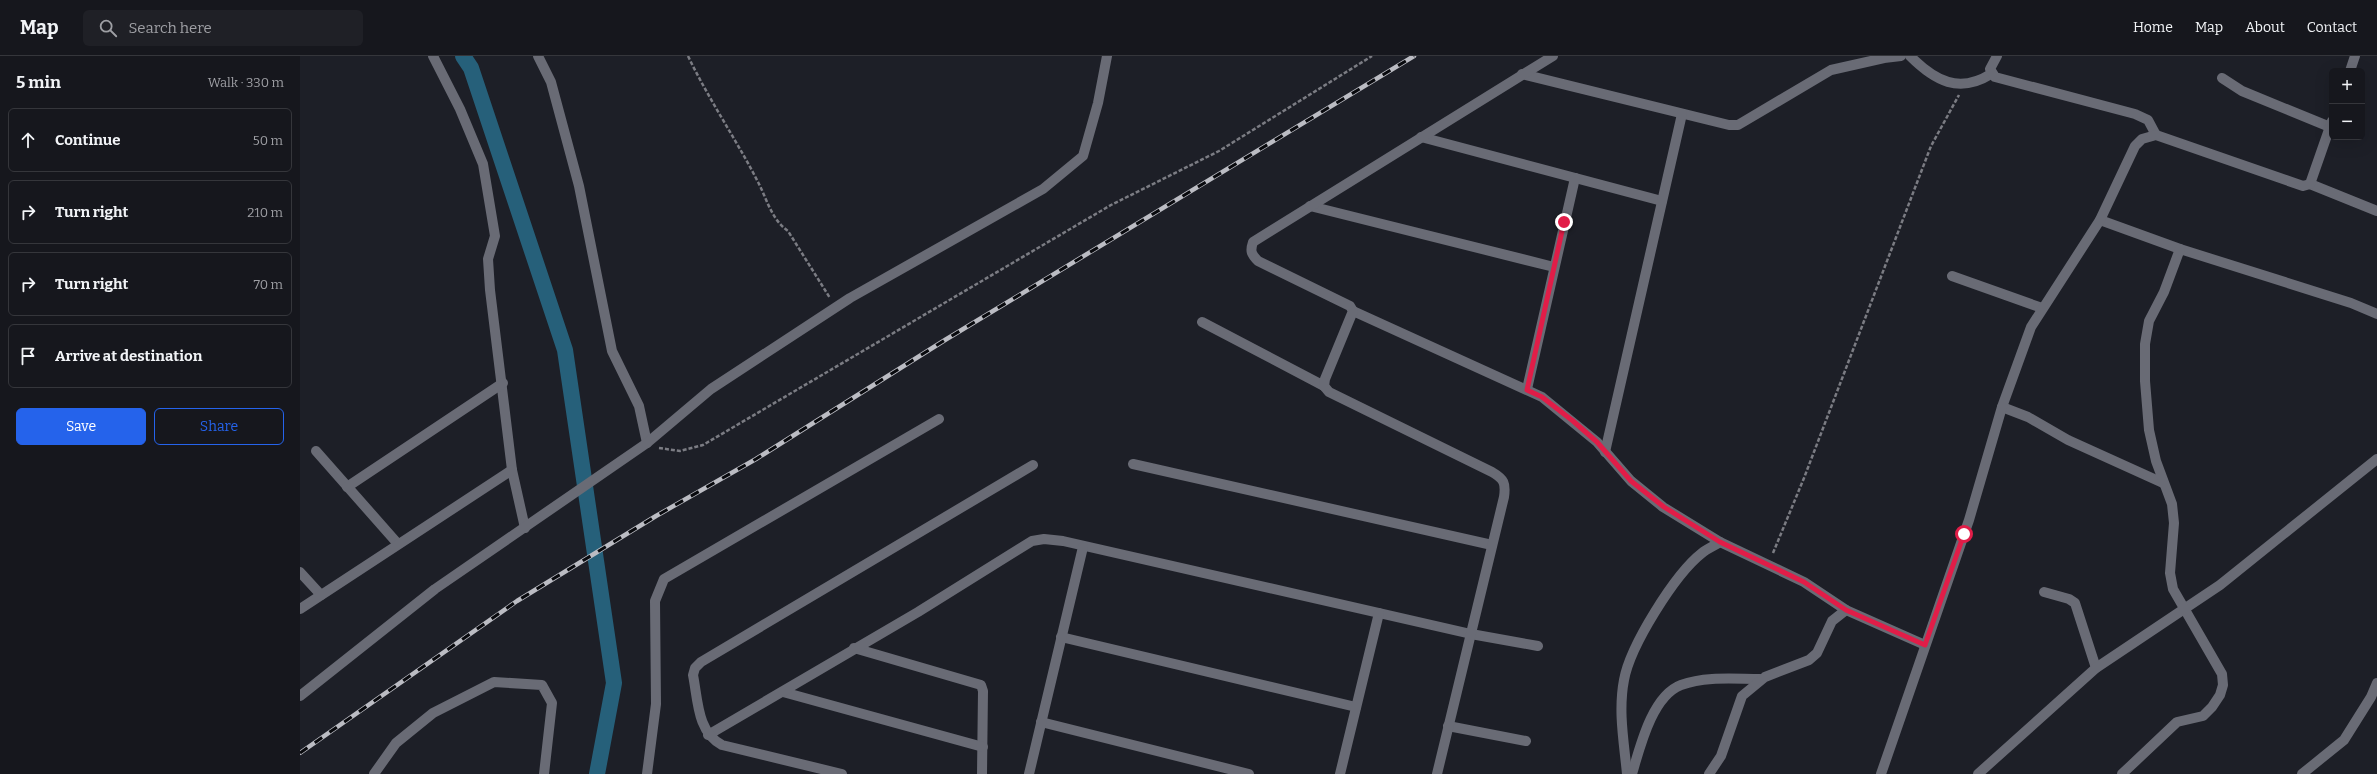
<!DOCTYPE html>
<html lang="en">
<head>
<meta charset="utf-8">
<style>
  :root { --surface:#16171d; --page:#1f2026; --text:#f1f3f6; --muted:#9e9fa4; --line:#35363b; --accent:#2563eb }
  body { margin:0; font-family:Bitter,serif; background:var(--page); color:var(--text) }
  .controls { position:absolute; right:12px; top:12px; display:grid; overflow:hidden; border-radius:6px; box-shadow:0 4px 16px #0002 }
  .controls button { width:36px; height:36px; display:grid; place-items:center; padding:0; border:0; border-bottom:1px solid var(--line); background:var(--surface); color:var(--text); font:20px sans-serif }
  .stop { position:absolute; width:12px; height:12px; margin:-9px; border:3px solid #e11d48; border-radius:50%; background:#fff }
  .stop.end { background:#e11d48; border-color:#fff; box-shadow:0 1px 4px #0008 }
  .list { margin:0; padding:0; list-style:none }
  h2 { display:flex; justify-content:space-between; align-items:center; height:52px; margin:0; padding:0 16px; font-size:17px }
  h2 small { font-size:13px; font-weight:400; color:var(--muted) }
  .list li { display:grid; grid-template-columns:26px 1fr auto; gap:12px; align-items:center; box-sizing:border-box; height:64px; margin:0 8px 8px; padding:0 8px; border:1px solid var(--line); border-radius:6px }
  .list b { display:block; font-size:15px; white-space:nowrap }
  .list em { font-size:13px; font-style:normal; color:var(--muted) }
  .actions { display:flex; gap:8px; padding:12px 16px }
  .actions a { flex:1; padding:9px 0; border:1px solid var(--accent); border-radius:6px; text-align:center; font-size:14px; color:var(--accent) }
  .actions .main { background:var(--accent); color:#fff }
  .icon { flex:none; width:22px; height:22px; fill:none; stroke:currentColor; stroke-width:2; stroke-linecap:round; stroke-linejoin:round }
  .map { position:relative; flex:none; width:2077px; height:718px; overflow:hidden }
  header { display:flex; align-items:center; gap:24px; box-sizing:border-box; height:56px; padding:0 20px; background:var(--surface); border-bottom:1px solid var(--line) }
  header strong { font-size:19px }
  nav { display:flex; gap:22px; margin-inline-start:auto; font-size:14px }
  .search { width:280px; height:36px; background:var(--page); display:flex; align-items:center; gap:10px; box-sizing:border-box; padding:0 14px; border-radius:6px; color:var(--muted); font-size:15px }
  main { display:flex }
  aside { flex:1; background:var(--surface) }
  .map>svg:first-child { display:block }
</style>
</head>
<body>
<header>
<strong>Map</strong>
<div class="search"><svg class="icon" aria-label="search" viewBox="0 0 24 24"><circle cx="10" cy="10" r="6"/><path d="M15 15l6 6"/></svg>Search here</div>
<nav><a>Home</a><a>Map</a><a>About</a><a>Contact</a></nav>
</header>
<main>
<aside>
<h2>5 min<small>Walk · 330 m</small></h2>
<ul class="list">
<li><svg class="icon" aria-label="ahead" viewBox="0 0 24 24"><path d="M12 20V5M6 11l6-6 6 6"/></svg><div><b>Continue</b></div><em>50 m</em></li>
<li><svg class="icon" aria-label="right" viewBox="0 0 24 24"><path d="M7 20v-9h11M14 6l5 5-5 5"/></svg><div><b>Turn right</b></div><em>210 m</em></li>
<li><svg class="icon" aria-label="right" viewBox="0 0 24 24"><path d="M7 20v-9h11M14 6l5 5-5 5"/></svg><div><b>Turn right</b></div><em>70 m</em></li>
<li><svg class="icon" aria-label="arrive" viewBox="0 0 24 24"><path d="M6 21V4h12l-3 4 3 4H6"/></svg><div><b>Arrive at destination</b></div></li>
</ul>
<div class="actions"><a class="main">Save</a><a>Share</a></div>
</aside>
<div class="map">
<svg width="2077" height="718" viewBox="0 0 2077 718">
  <rect width="100%" height="100%" fill="#1d1f27"/>
  <g fill="none" stroke-linecap="round" stroke-linejoin="round">
    <polyline stroke="#26607a" stroke-width="16" points="163,0 171,12 265,294 314,627 297,718"/>
    <g stroke="#7b7c83" stroke-width="2.5" stroke-dasharray="4 2" stroke-linecap="butt">
      <path d="M388 0C409 44 436 83 458 126 467 143 471 163 488 175L530 242"/>
      <polyline points="359,392 380,395 403,389 811,149 919,95 1072,0"/>
      <polyline points="1473,497 1504,422 1631,90 1659,39"/>
    </g>
    <g stroke="#696b75" stroke-width="10">
      <polyline points="133,0 160,53 183,108 195,180 188,203 190,234 212,414 225,472"/>
      <polyline points="238,0 251,26 279,130 312,295 339,350 347,387"/>
      <path d="M1610 0C1635 25 1659 38 1691 18"/>
      <polyline points="1697,0 1690,13 1695,21 1835,58 1848,64 1856,79"/>
      <polyline points="2050,15 2055,0"/>
      <polyline points="1222,18 1429,69 1438,69 1531,14 1584,2 1601,0"/>
      <polyline points="1922,22 1942,35 2030,71"/>
      <polyline points="1121,81 1362,145"/>
      <polyline points="2010,128 2077,155"/>
      <polyline points="1010,150 1254,211"/>
      <polyline points="1800,164 1880,193 2051,247 2077,258"/>
      <polyline points="1652,220 1742,252"/>
      <polyline points="1053,255 1242,341 1297,386 1331,425 1363,451 1420,486 1504,526 1546,554 1625,589"/>
      <polyline points="902,266 1024,330"/>
      <polyline points="1227,333 1275,122"/>
      <polyline points="1702,351 1728,361 1768,384 1863,427"/>
      <polyline points="16,395 98,488"/>
      <polyline points="1305,396 1382,58"/>
      <polyline points="833,408 1192,489"/>
      <polyline points="47,431 203,327"/>
      <polyline points="0,516 21,539"/>
      <polyline points="1744,536 1769,543 1775,547 1796,612"/>
      <polyline points="0,553 212,414"/>
      <polyline points="761,581 1056,651"/>
      <polyline points="554,592 681,629 683,635 682,718"/>
      <polyline points="483,636 683,691"/>
      <polyline points="0,640 135,533 347,387 411,333 550,242 743,133 783,100 798,47 807,0"/>
      <polyline points="741,666 949,718"/>
      <polyline points="1148,670 1226,685"/>
      <polyline points="408,679 618,556 732,485 744,483 763,485 1171,578 1238,590"/>
      <polyline points="74,718 96,687 133,657 194,626 242,629 252,647 244,718"/>
      <polyline points="347,718 356,648 355,545 364,523 639,363"/>
      <path d="M542 718 422 689C397 676 398 644 393 619L395 612 401 606 733 409"/>
      <polyline points="729,718 783,491"/>
      <polyline points="1040,718 1079,557"/>
      <path d="M1137 718 1204 441C1206 427 1204 423 1192 416L1029 336 1024 330 1025 323 1053 255 1050 250 958 205C951 198 950 195 953 186L1253 0"/>
      <path d="M1327 718C1324 686 1318 655 1324 624 1330 590 1375 518 1402 497 1407 493 1414 490 1420 486"/>
      <path d="M1332 718C1340 691 1352 640 1381 629 1406 620 1434 623 1460 623"/>
      <polyline points="1409,718 1421,700 1442,640 1465,621 1509,604 1517,597 1532,565 1546,554"/>
      <polyline points="1581,718 1669,464 1702,351 1731,271 1800,164 1835,90 1842,83 1856,79 2003,130 2010,128 2032,65"/>
      <polyline points="1678,718 1796,612 1920,529 2077,403"/>
      <polyline points="1822,718 1877,666 1903,660 1912,651 1920,639 1923,629 1922,618 1873,533 1870,517 1874,467 1872,448 1856,405 1849,374 1845,325 1845,288 1849,265 1864,236 1880,193"/>
      <polyline points="2002,718 2044,684 2071,641 2077,627"/>
    </g>
    <g stroke="#bbbcc3" stroke-width="4.5">
      <polyline id="rail" points="0,697 217,545 356,460 456,403 645,284 1114,0"/>
    </g>
    <use href="#rail" stroke="#08090d" stroke-width="3" stroke-dasharray="9" stroke-linecap="butt"/>
  </g>
  <g fill="none" stroke-linecap="round" stroke-linejoin="round">
    <polyline stroke="#e11d48" stroke-width="5" points="1264,166 1227,334 1242,341 1273,365 1297,386 1331,425 1364,451 1420,486 1504,526 1546,554 1625,589 1664,478"/>
  </g>
</svg>
<div class="controls">
<button>+</button>
<button>−</button>
</div>
<div class="stop" style="left:1664px;top:478px"></div>
<div class="stop end" style="left:1264px;top:166px"></div>
</div>
</main>
</body>
</html>
